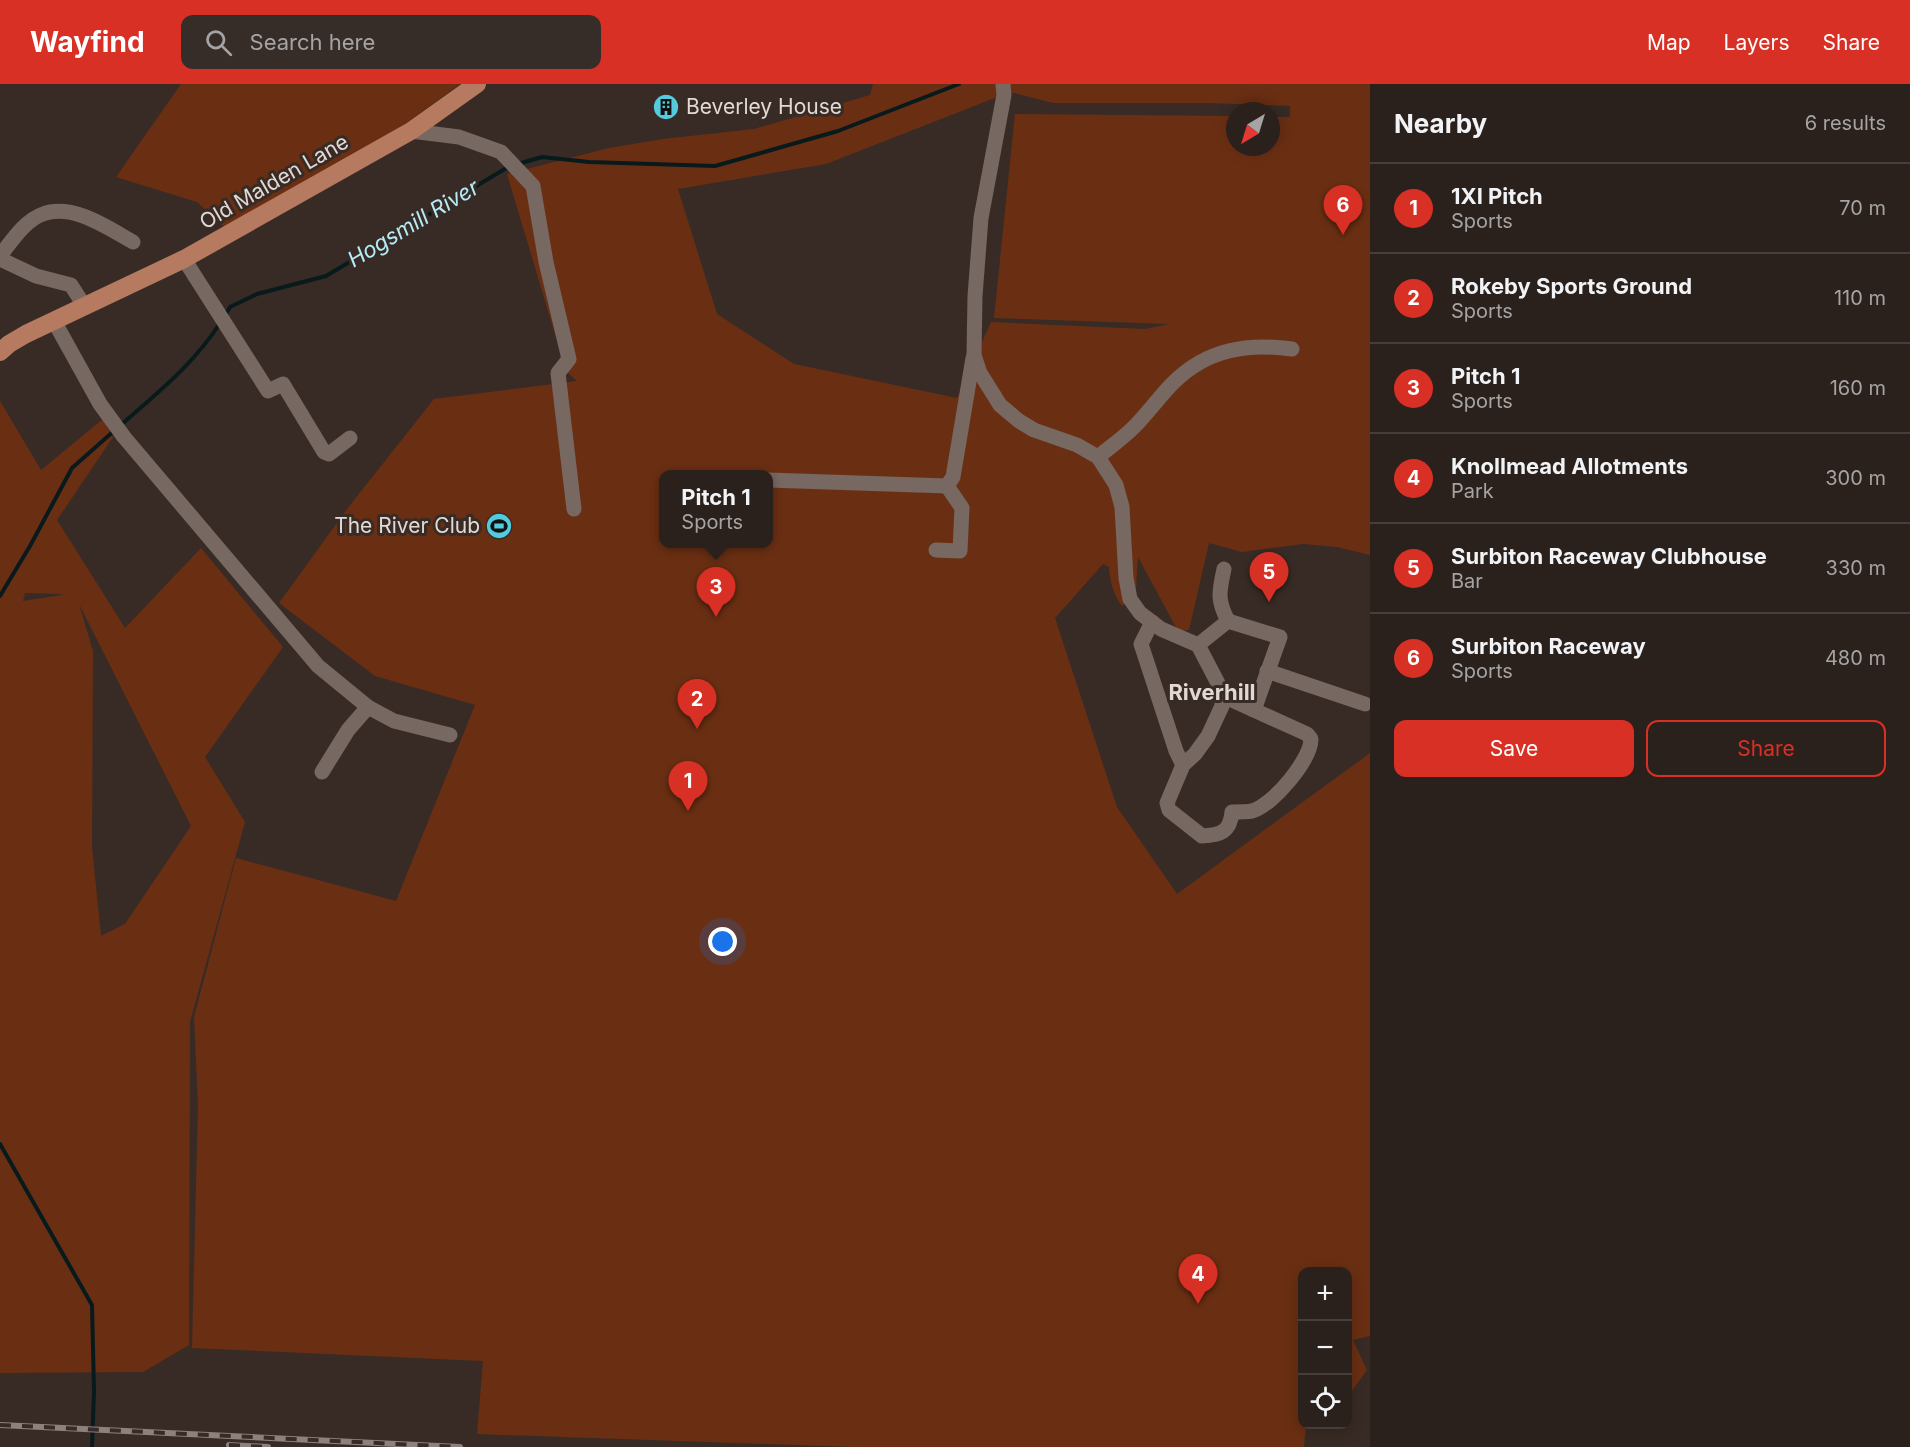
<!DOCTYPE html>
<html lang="en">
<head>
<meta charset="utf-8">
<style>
  :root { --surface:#2a201c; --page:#362d29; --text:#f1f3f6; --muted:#a5a3a3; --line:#463e3b; --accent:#d93025 }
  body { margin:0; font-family:Inter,sans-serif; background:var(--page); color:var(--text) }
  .controls { position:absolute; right:18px; bottom:18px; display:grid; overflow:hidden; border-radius:12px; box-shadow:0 3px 15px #0003 }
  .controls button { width:54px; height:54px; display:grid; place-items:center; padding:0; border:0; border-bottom:2px solid var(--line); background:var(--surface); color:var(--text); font:30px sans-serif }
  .compass { position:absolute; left:1226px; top:18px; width:54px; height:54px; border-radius:50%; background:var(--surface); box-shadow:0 3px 15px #0003; rotate:218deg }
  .you { position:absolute; left:723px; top:858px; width:21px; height:21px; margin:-15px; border:4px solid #fff; border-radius:50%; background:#1a73e8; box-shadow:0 0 0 9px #1a73e833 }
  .badge { display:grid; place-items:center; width:39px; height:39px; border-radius:50%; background:var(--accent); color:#fff; font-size:20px; font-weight:700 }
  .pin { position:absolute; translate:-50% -50px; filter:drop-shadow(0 2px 3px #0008) }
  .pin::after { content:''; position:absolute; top:32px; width:21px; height:18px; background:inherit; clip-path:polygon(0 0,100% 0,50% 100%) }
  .popup { position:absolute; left:659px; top:386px; width:114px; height:78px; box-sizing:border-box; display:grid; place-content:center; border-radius:12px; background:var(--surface); filter:drop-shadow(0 2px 4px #0005); font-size:20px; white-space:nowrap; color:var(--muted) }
  .popup b { font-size:22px; color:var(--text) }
  .popup::after { content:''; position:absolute; left:50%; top:100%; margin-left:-12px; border:12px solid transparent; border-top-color:var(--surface) }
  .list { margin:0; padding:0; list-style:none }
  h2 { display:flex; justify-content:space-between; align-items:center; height:78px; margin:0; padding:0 24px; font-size:26px }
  h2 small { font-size:20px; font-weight:400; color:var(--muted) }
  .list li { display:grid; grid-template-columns:39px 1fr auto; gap:18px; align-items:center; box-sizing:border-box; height:90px; padding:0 24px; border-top:2px solid var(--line) }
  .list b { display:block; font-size:22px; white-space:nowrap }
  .list p { margin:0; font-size:20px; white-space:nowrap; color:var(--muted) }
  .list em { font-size:20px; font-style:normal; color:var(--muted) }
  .actions { display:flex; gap:12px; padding:18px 24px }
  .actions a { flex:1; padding:14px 0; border:2px solid var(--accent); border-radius:12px; text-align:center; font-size:21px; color:var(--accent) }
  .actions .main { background:var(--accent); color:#fff }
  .icon { flex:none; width:33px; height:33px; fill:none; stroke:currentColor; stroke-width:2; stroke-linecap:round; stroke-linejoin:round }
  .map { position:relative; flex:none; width:1370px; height:1363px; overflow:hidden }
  header { display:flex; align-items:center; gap:36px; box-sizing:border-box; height:84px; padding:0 30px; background:var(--accent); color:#fff }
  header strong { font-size:28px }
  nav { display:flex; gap:33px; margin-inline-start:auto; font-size:21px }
  .search { width:420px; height:54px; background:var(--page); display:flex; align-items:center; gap:15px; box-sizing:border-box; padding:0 21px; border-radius:12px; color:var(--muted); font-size:22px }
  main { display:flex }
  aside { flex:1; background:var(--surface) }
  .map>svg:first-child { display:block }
</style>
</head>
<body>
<header>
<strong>Wayfind</strong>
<div class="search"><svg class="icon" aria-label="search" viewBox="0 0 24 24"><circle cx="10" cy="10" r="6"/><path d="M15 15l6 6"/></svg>Search here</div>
<nav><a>Map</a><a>Layers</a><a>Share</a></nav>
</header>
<main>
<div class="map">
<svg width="1370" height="1363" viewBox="0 0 1370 1363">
  <rect width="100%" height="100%" fill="#382b25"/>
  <g fill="#6a2f13" fill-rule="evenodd">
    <polygon points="181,0 460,0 361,72 225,144 197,118 116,93"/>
    <path d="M873 0H1370V471L1337 463 1303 460 1242 468 1209 459 1189 546 1178 547 1138 473 1136 505 1126 511 1127 519 1122 522C1113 510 1110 498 1109 483L1103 480 1055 534 1117 723 1177 810 1370 669V1252L1353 1256 1367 1286 1348 1312V1188H1302V1340L1306 1341 1304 1363H854L477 1350 483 1277 192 1264 198 1021 194 933 236 774 396 817 475 621 375 592 279 519 347 425 434 315 577 297 566 287 507 90 609 64 663 55 754 45 870 11ZM1010 8 1053 19H1209L1290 22V33H1271V63H1235V32L1015 30 994 234 1169 240 1145 245 991 238 957 314 794 280 717 230 678 105 826 80ZM664 390H768V460H664Z"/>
    <path d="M0 317 41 386 103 335 113 353 57 436 125 544 201 464 283 563 205 673 245 738 190 938 189 1261 143 1288 0 1289ZM25 509 61 510 62 511 23 517ZM79 520 191 742 125 840 101 852 92 763 93 567Z"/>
  </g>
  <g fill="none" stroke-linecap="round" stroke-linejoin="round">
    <g stroke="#091a1d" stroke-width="4">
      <polyline points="518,80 542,73 589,78 715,82 838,47 959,0"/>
      <polyline points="226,230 230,223 257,210 326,192 508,83"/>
      <path d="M121 341C157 309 194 280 220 239"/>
      <polyline points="0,512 30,462 72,384 115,346"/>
      <polyline points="0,1060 92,1221 94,1307 92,1363"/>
    </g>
    <g stroke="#776861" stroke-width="15">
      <path d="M1003 0 1004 11 981 134 975 212 974 271 980 289 1000 321 1019 337 1034 346 1077 361 1098 373 1116 401 1122 423 1126 494 1130 515 1140 529 1161 545 1198 561 1222 607 1234 617 1307 650 1311 655C1311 676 1272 722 1252 727 1246 728 1238 728 1232 728 1230 748 1221 751 1202 752L1169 726 1167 719 1183 681 1195 670 1208 652 1222 622V607"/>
      <polyline points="411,47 459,53 501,68 533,102 546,178 569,275 558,289 574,425"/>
      <path d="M0 172C11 158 25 136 43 130 73 119 108 144 133 158"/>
      <polyline points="0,175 36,192 71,201 85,223"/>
      <polyline points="184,175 268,307 283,300 324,368 329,370 350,354"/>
      <polyline points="54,237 100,320 124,353 318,582 368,623 394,637 450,651"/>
      <path d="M1098 373C1110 363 1123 354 1134 343 1148 329 1159 313 1173 299 1207 265 1247 259 1292 265"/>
      <polyline points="768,396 947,402 953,393 973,274"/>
      <polyline points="936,466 960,467 962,424 947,402"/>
      <path d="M1224 485C1219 508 1217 516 1228 537"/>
      <polyline points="1152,538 1141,560 1176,667 1183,681"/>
      <polyline points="1198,561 1228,537 1280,553 1254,626"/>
      <polyline points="1267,587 1365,620"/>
      <polyline points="322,688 348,646 368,623"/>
    </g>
    <polyline stroke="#b57a5f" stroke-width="18" points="0,268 9,260 26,250 184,175 411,47 477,0"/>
    <g stroke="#8c817c" stroke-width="6">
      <g id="rail">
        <polyline points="0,1341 460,1363"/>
        <polyline points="229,1361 268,1363"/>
      </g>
    </g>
    <use href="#rail" stroke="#382b25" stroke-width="4" stroke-dasharray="11" stroke-linecap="butt"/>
  </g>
  <defs>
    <g id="building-disc" transform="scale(1.35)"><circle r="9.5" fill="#54cadd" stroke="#382b25"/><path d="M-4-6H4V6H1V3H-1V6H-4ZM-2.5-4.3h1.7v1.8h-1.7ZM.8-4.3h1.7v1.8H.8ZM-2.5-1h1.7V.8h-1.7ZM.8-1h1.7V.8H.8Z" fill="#111"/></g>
    <g id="stadium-disc" transform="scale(1.35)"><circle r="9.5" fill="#54cadd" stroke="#382b25"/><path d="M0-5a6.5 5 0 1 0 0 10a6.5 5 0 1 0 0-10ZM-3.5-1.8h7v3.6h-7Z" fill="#111"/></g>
  </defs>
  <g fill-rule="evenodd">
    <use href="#building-disc" x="666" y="23"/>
    <use href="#stadium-disc" x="499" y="442"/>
  </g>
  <g text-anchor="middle" stroke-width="6" stroke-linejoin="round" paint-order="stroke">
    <g font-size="21" fill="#e2d9d5" stroke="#382b25" text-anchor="start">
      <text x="686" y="30">Beverley House</text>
      <text x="480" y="449" text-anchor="end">The River Club</text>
    </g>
    <g font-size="21" fill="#e2d9d5" stroke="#382b25">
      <text transform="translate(274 98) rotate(-30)" y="7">Old Malden Lane</text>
    </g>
    <g font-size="22" font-style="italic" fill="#b4ecf7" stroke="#382b25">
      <text transform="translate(413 139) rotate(-31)" y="8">Hogsmill River</text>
    </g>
    <g font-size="22" font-weight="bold" fill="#e2d9d5" stroke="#382b25">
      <text x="1212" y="616">Riverhill</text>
    </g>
  </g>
</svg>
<div class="controls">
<button>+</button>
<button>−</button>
<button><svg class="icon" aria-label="locate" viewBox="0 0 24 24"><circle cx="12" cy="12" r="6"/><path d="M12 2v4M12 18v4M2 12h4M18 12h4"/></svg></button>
</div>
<svg class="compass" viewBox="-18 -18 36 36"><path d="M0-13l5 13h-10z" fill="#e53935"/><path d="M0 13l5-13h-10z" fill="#a5a3a3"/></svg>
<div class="you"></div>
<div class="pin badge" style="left:688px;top:727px">1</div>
<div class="pin badge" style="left:697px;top:645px">2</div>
<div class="pin badge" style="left:716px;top:533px">3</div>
<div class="popup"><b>Pitch 1</b>Sports</div>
<div class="pin badge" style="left:1198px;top:1220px">4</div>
<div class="pin badge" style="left:1269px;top:518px">5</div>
<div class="pin badge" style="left:1343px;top:151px">6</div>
</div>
<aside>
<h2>Nearby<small>6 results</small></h2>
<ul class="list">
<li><span class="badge">1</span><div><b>1XI Pitch</b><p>Sports</p></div><em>70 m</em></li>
<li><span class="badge">2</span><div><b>Rokeby Sports Ground</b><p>Sports</p></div><em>110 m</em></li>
<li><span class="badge">3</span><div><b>Pitch 1</b><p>Sports</p></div><em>160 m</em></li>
<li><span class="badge">4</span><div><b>Knollmead Allotments</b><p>Park</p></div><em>300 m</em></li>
<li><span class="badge">5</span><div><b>Surbiton Raceway Clubhouse</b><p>Bar</p></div><em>330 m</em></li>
<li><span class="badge">6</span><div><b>Surbiton Raceway</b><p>Sports</p></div><em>480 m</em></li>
</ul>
<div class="actions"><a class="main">Save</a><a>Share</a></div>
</aside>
</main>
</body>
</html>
